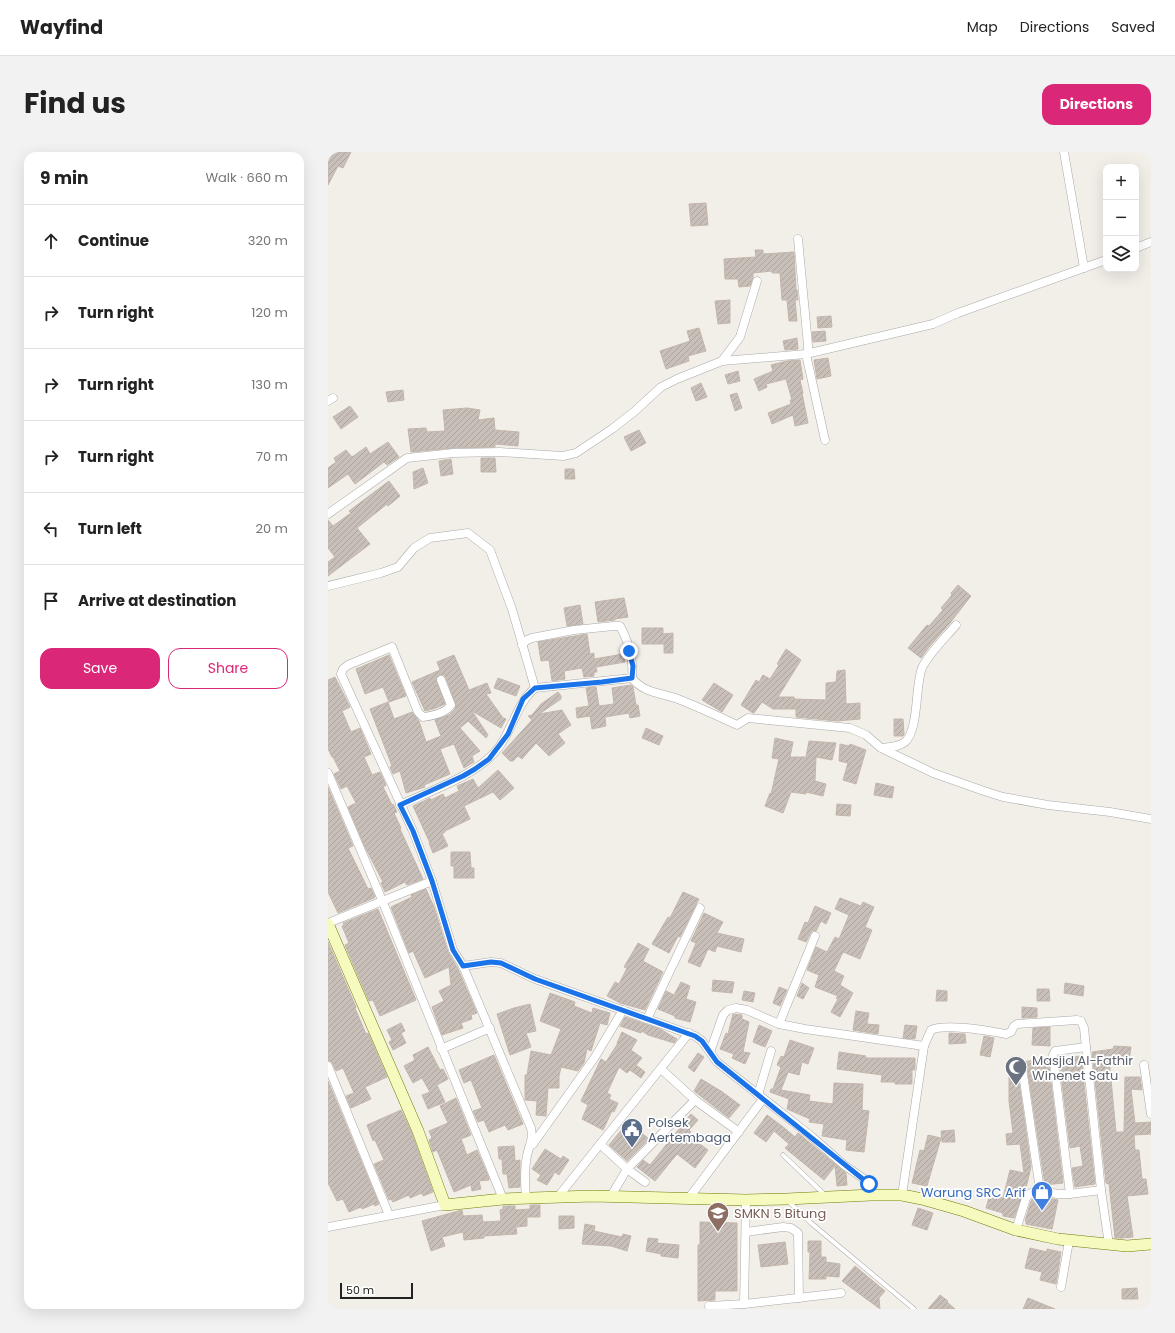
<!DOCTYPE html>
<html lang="en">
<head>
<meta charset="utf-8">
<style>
  :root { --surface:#fff; --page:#f2f2f2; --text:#222; --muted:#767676; --line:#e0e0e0; --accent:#db2777 }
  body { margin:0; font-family:Poppins,sans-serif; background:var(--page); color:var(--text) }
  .controls { position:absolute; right:12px; top:12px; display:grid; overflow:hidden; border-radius:8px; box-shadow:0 4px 16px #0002 }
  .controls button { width:36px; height:36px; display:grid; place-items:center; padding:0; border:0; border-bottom:1px solid var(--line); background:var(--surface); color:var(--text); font:20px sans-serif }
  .scale { position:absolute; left:12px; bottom:10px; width:73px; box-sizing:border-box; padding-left:4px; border:2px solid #222; border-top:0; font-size:11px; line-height:14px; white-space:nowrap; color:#222; -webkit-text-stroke:3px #fff; paint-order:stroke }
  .stop { position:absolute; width:12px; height:12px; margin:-9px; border:3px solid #1a73e8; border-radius:50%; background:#fff }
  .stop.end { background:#1a73e8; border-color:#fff; box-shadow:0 1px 4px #0008 }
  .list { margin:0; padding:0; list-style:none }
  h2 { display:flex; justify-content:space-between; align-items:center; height:52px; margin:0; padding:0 16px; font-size:17px }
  h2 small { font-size:13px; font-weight:400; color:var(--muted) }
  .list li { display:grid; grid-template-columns:26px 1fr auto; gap:12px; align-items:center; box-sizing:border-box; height:72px; padding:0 16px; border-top:1px solid var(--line) }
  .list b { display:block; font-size:15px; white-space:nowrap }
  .list em { font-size:13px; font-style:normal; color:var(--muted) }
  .actions { display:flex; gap:8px; padding:12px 16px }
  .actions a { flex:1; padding:9px 0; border:1px solid var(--accent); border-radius:12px; text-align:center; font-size:14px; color:var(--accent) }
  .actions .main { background:var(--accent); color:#fff }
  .icon { flex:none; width:22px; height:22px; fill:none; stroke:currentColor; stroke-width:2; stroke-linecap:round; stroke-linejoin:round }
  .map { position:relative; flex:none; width:823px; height:1157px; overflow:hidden; border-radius:12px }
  header { display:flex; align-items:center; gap:24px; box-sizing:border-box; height:56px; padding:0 20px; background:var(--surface); border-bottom:1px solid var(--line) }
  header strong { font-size:19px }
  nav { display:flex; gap:22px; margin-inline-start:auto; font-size:14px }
  .intro { display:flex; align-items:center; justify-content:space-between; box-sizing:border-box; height:96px; padding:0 24px }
  h1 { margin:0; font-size:28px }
  .button { padding:10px 18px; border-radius:12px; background:var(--accent); color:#fff; font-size:14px; font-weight:700 }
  main { display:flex; gap:24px; padding:0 24px }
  aside { flex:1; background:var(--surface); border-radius:12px; box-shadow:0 4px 16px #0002 }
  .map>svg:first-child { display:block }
</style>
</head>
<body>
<header>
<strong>Wayfind</strong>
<nav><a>Map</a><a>Directions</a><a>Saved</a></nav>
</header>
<div class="intro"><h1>Find us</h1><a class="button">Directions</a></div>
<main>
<aside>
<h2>9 min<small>Walk · 660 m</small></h2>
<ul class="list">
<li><svg class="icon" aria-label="ahead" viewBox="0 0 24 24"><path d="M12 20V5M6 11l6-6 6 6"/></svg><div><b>Continue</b></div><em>320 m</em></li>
<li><svg class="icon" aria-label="right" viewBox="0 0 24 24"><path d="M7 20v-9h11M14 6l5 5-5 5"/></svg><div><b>Turn right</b></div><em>120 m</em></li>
<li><svg class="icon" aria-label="right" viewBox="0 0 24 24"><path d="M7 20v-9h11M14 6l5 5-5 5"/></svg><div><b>Turn right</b></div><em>130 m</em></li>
<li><svg class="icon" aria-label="right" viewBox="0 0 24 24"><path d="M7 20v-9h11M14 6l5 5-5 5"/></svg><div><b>Turn right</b></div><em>70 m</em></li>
<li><svg class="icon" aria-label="left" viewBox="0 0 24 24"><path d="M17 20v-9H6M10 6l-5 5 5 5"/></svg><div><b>Turn left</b></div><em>20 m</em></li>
<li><svg class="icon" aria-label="arrive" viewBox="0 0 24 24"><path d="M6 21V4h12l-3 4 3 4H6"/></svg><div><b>Arrive at destination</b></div></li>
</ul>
<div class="actions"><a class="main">Save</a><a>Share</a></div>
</aside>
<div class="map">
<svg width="823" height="1157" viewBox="0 0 823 1157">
  <defs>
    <pattern id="building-hatch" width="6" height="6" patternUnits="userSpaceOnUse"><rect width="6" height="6" fill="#c7bfb8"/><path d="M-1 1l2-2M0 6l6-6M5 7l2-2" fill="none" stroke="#aba49e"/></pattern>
  </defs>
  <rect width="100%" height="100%" fill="#f2efe9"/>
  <g fill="url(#building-hatch)" stroke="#c4b6ab">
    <polygon points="0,0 23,0 15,16 10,14 0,33"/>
    <polygon points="378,51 380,73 363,74 361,52"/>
    <polygon points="427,98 435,98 435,102 466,100 468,138 469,138 470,148 467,148 469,169 461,169 459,148 454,148 452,121 444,121 444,119 425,121 425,125 422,134 411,135 410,127 397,127 396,107 428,105"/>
    <polygon points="402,148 402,171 390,172 387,149"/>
    <polygon points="503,164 504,175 490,176 489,165"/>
    <polygon points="371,176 378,199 360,204 361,209 338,217 332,199 362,189 359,179"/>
    <polygon points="497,179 498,189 485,190 484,180"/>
    <polygon points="469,186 470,197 457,198 455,189"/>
    <polygon points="500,206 503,224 489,227 486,208"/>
    <polygon points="472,208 475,227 472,228 475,241 474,241 480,271 467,274 465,263 444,272 440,261 463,252 462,248 464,248 458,227 438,232 439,235 431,239 426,227 445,219 443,213 459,209"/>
    <polygon points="410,219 412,229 400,232 397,223"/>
    <polygon points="373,231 379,245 368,249 363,236"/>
    <polygon points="75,238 76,248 60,250 58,240"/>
    <polygon points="409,241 414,256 407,259 402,243"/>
    <polygon points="22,254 30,265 13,277 5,265"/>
    <polygon points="139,256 152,258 150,268 166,266 167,278 191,280 190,294 167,292 167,295 125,296 83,300 80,277 98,276 99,280 117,279 115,258"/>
    <polygon points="311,278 318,291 303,299 296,285"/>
    <polygon points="60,290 71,305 59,313 56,310 27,332 20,322 0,336 0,316 8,310 6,306 18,298 24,305 38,295 42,302"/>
    <polygon points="153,306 167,306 168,320 153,320"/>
    <polygon points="123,307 125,322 113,324 111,309"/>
    <polygon points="95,316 100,331 86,337 85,320"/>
    <polygon points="237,317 246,317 247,327 237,327"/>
    <polygon points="61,329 72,344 60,354 59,352 29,376 42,392 0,424 0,410 7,405 0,396 0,368 5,374 23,361 21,359"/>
    <polygon points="630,433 643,444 622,471 601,495 593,506 580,496 599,473 601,474 615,458 613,456 624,443 623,441"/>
    <polygon points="296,446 300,465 287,467 287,468 270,470 267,450"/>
    <polygon points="252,453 255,472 239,474 236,456"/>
    <polygon points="314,476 335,476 335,482 345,481 345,501 336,501 336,492 314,492"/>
    <polygon points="259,482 262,502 266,501 266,507 295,502 297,510 268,515 269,520 266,520 266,524 256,525 254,516 236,519 237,527 224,529 221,508 213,509 210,490"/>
    <polygon points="458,497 473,508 450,545 466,545 466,547 498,548 498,531 508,530 509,519 517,518 518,552 532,551 532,567 509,569 468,565 468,557 445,557 434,550 426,561 425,561 413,553 428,528 431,530 435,523 442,527 451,513 449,512"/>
    <polygon points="61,503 78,544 61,550 55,535 37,542 28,517"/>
    <polygon points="126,503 141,538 159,531 163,541 158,542 175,566 178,567 173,576 144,559 160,583 158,586 140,569 132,576 152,599 144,604 146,610 136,616 126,592 112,597 122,622 96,633 97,635 78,641 72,619 65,622 62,615 64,614 42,557 60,550 66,567 84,560 91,569 98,590 113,584 107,568 121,563 127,557 128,553 118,526 116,523 111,523 108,528 117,552 108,556 97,559 84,530 112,518 109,510"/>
    <polygon points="7,525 22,555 14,559 23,580 32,576 43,602 36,605 44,623 52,620 58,633 55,635 64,653 65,652 69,660 66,661 73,676 72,677 95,727 79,733 77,730 57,740 53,731 55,730 37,695 20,655 28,651 19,634 13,637 6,622 12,619 5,605 4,605 0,597 0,528"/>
    <polygon points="170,526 192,534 188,544 166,536"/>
    <polygon points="386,531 405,543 394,560 374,548"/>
    <polygon points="303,533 305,535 308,553 310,553 312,564 302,566 301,561 277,565 278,574 264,577 262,564 249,566 248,556 261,554 258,536 268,535 271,554 286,552 284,536"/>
    <polygon points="230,540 233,544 233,547 211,562 234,558 243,573 230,582 237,591 221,604 208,591 194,607 190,604 185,609 182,609 174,601 204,568 200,564 204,563 213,552"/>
    <polygon points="566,567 575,567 576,582 575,584 566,584"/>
    <polygon points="318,576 335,584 331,593 314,586"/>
    <polygon points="447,586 465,590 462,605 478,605 481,589 508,591 504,608 488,605 487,629 498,632 495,644 478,640 478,642 463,640 455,661 437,654 442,641 443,642 451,607 444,606"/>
    <polygon points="512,592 521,594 522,592 538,598 528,632 515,628 520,611 511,609"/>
    <polygon points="170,618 186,636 172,648 165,640 136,654 142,667 117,679 117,680 114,682 120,694 105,701 101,691 102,691 85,654 102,646 103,648 115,642 117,646 131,639 129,634 145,627 150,636"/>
    <polygon points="548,631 566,635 564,646 546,643"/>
    <polygon points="0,635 25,694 20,696 40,737 43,736 47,745 46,746 10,761 0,740"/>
    <polygon points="509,652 523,653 522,664 508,663"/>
    <polygon points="123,700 142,700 143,716 146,716 146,726 126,726 126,714 123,714"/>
    <polygon points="98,737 106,755 120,800 130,817 149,861 143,863 144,867 133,871 135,876 114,883 104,855 116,849 111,839 123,833 121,815 97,826 85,799 81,801 63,755 84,745 83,743"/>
    <polygon points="355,740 371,747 352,785 350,784 341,801 324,792 340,765 342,766"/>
    <polygon points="512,746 533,754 535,750 546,755 537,775 544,778 532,807 515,800 506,819 516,824 512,833 525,841 512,865 503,860 510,847 508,846 510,844 487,835 491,823 479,818 488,795 499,800 507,785 511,787 521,763 507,757"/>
    <polygon points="487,754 503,761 498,772 493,769 488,779 484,779 482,782 478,790 470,787 477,770 480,771"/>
    <polygon points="50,757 88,848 52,864 45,848 41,849 17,793 21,791 14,774 16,773 15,771"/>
    <polygon points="376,761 395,770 389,781 416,787 413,800 389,794 387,800 380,797 372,815 360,810 368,791 363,789"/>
    <polygon points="0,790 28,855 27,856 38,882 40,881 59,925 37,935 43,947 23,956 18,944 26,941 15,916 8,919 4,910 0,909"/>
    <polygon points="310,791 321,797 315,809 335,820 317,858 292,851 279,844 287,830 291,832 299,816 296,815"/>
    <polygon points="385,828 406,830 404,841 384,839"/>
    <polygon points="353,830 362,834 358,847 368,850 362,870 347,866 347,864 330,857 338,839 346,843"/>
    <polygon points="474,831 481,836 475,847 469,844"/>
    <polygon points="737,831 756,834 755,844 736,841"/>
    <polygon points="451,835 459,838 452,854 445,851"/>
    <polygon points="709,837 721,837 722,849 709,849"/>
    <polygon points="609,838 619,839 619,849 608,849"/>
    <polygon points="416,839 427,841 425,850 414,848"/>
    <polygon points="222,841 247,850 246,854 264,861 265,856 282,861 279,873 272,871 263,899 259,897 256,911 250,919 233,915 231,924 231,936 220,936 218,964 208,963 209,949 197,948 197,923 199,923 203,899 223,903 233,877 212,869"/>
    <polygon points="202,852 208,879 198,881 203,895 182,903 169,862 186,856"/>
    <polygon points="694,855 709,856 709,865 694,866"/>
    <polygon points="528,859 541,861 539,872 551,873 550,882 525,878"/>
    <polygon points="405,862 414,863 414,867 421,870 415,900 422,901 417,912 404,906 406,902 392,897 398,881 400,882"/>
    <polygon points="297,865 332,877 349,887 346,891 320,883 314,879 313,881 292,874"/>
    <polygon points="73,871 77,879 73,881 78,891 65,898 61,890 64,888 59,878"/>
    <polygon points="431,873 444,879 437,895 425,890"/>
    <polygon points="577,873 589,874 587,887 575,886"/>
    <polygon points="722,875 722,894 704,893 705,876"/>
    <polygon points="294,880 309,888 303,898 314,906 308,913 317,920 313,926 302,918 299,921 291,915 279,941 283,943 281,947 290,951 286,960 284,959 275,978 254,967 260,953 253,949 273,907 278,910 290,891 289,891"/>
    <polygon points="621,881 637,882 638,891 621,892"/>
    <polygon points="656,884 666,886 662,905 652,903"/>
    <polygon points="462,888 486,896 480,912 474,910 471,923 460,920 453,938 482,943 481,949 505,952 506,931 535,932 534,958 541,959 536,1000 518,998 519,988 494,984 496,972 481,970 482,967 459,957 461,947 442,940 443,937 445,937 453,915 449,913 453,904 456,905"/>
    <polygon points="786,894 803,895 801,909 781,907 788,980 796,980 797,925 812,925 814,938 803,937 807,971 823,970 823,982 806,983 807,998 811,998 814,1027 818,1027 820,1042 799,1044 805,1085 794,1086 787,1086 781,1032 778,1031 764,900 785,897"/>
    <polygon points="100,895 112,918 115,917 120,927 109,933 117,950 100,957 94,943 102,940 94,926 85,931 76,914 87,908 85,903"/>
    <polygon points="511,900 538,904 537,906 587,906 587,918 584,918 584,932 567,932 567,930 553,930 554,923 509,917"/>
    <polygon points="370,901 376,905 366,920 360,915"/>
    <polygon points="166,903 195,972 180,978 177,973 161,980 156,968 150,970 145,959 154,956 143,928 136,931 131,918"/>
    <polygon points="753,904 767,1032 747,1035 744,1016 755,1014 752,994 742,996 731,907"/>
    <polygon points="683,905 692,905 692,910 689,913 689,916 703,1015 698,1036 679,1039 695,1042 686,1066 675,1064 675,1061 658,1056 662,1042 675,1046 682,1018 696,1021 692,992 679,993 678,982 685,981 681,949 681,924 683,924"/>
    <polygon points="720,906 735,1031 717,1033 699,914 698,911 694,910"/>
    <polygon points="373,927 393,939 412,953 401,966 366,939"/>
    <polygon points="0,929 51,1052 47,1054 46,1052 34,1057 33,1055 21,1060 15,1047 9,1049 0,1031"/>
    <polygon points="128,946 143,983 133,987 137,997 133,998 137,998 139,1003 149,998 161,1026 161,1028 151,1029 153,1037 144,1039 143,1033 126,1040 109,998 105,1000 101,988 104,986 101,979 120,971 112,954"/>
    <polygon points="73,958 84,982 105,1040 95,1044 94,1041 82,1046 81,1043 65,1050 63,1047 61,1048 46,1012 56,1008 47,988 45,989 39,973"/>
    <polygon points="363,962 370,968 361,978 363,980 360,983 380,998 367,1016 349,1002 327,1029 309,1015 315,1008 322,1013"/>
    <polygon points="439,963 454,974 467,985 470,981 518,1021 519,1033 509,1034 507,1014 496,1028 457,996 461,992 446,979 438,990 426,981"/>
    <polygon points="300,970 321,987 299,1009 281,993"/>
    <polygon points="626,978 627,990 614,990 613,979"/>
    <polygon points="600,983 613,986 599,1034 584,1031 592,998 596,999"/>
    <polygon points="186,994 187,1009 192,1008 192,1035 181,1036 179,1022 175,1022 174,1007 171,1007 170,995"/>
    <polygon points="217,997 233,1007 235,1004 241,1008 231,1023 227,1020 219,1033 209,1028 213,1023 204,1017"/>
    <polygon points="710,1044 730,1048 724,1077 698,1072 698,1069 697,1069 703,1049 706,1046"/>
    <polygon points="202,1053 212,1053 212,1065 199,1065 199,1074 188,1075 189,1082 156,1084 156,1086 136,1088 135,1080 114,1085 117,1094 103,1099 94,1069 134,1058 135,1064 154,1063 155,1070 173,1069 172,1058 175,1057 175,1054 187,1054 187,1058 202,1057"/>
    <polygon points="590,1056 605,1061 599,1078 584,1073"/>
    <polygon points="231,1064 246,1064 246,1076 231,1077"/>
    <polygon points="372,1070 409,1071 409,1139 387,1139 387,1148 370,1149 370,1093 372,1093"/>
    <polygon points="257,1072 267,1074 266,1079 294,1085 295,1082 303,1084 299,1099 283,1094 254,1092"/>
    <polygon points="320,1086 330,1087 329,1091 351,1093 350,1106 333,1104 333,1102 318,1099"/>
    <polygon points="480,1089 493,1089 493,1105 498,1105 498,1110 512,1112 511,1125 498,1124 498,1127 481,1127 482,1100 480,1100"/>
    <polygon points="457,1090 460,1112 433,1115 430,1093"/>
    <polygon points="702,1096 719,1100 719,1097 733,1100 728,1132 712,1128 714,1120 697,1116"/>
    <polygon points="527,1114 557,1139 551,1146 552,1157 514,1129"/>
    <polygon points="809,1136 810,1147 794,1147 794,1137"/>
    <polygon points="612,1143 620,1149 619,1150 627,1157 600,1157"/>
    <polygon points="700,1146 727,1157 695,1157"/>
  </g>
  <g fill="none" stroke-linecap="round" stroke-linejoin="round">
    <g stroke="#a9a9a9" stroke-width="5">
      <g id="lane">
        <polyline points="455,1003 497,1043"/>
        <polyline points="460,1049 483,1071 586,1157"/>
      </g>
    </g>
    <g stroke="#a9a9a9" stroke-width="9">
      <g id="street">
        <polyline points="736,0 756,116"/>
        <polyline points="808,96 823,90"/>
        <polyline points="394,209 412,185 429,129"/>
        <polyline points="0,249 5,246"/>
        <polyline points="497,288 478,202 605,172 630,161 778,108"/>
        <polyline points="0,362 79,306 125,301 172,300 235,304 248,301 284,277 307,259 333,235 349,227 394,209 478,202 480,199 480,193 470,87"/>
        <path d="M0 434 53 421 70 415 86 396 102 386 140 381 162 398 184 457 207 536 304 526C315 541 334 541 350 547 370 555 390 564 409 573L420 566 522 576 538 583 553 596 605 621 656 639 675 645 720 653 782 660 823 667"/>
        <path d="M194 493 199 488 204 486 246 478 286 474H292C300 488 306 509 304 526"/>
        <path d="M113 528 123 553C118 561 103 564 95 565L90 560 64 495 20 513 15 517 13 522 85 679 104 729 125 798 135 814 203 976C206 991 199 995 198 1010 196 1022 197 1034 198 1046"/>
        <path d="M554 596C562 595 571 595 577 590 591 578 587 533 594 516 601 501 618 485 628 473"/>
        <polyline points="0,621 54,748 175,1047"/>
        <path d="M72 653C102 639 152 622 171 595 185 576 189 551 207 536"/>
        <polyline points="0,771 104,729"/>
        <polyline points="135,814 163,810 173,811 207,827 367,884 374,889 389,910 399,918 483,984 516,1013 539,1029 541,1032 543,1043"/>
        <polyline points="319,867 372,756"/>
        <polyline points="451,872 487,784"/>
        <polyline points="113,897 162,876"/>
        <polyline points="382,900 395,863 400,858 408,856 419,858 451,872 477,877 596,894"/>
        <polyline points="816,913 823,962"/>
        <polyline points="0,914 61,1063"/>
        <polyline points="694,915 712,1038"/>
        <polyline points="333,917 367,948 411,980"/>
        <polyline points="430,943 443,899"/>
        <polyline points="205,992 267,905 295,858"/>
        <polyline points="272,992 299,1017 367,948"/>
        <polyline points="742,1042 725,903 727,899 758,895"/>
        <path d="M574 1043 596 894 603 878C618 871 661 879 678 882L683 880 686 874 689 872 749 868 753 869 756 876 773 1038 781 1093"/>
        <polyline points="283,1044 299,1017 317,1030"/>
        <polyline points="229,1046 361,881"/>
        <polyline points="361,1046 435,947"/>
        <polyline points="0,1075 117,1053"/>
        <polyline points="688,1078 698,1046 703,1041 712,1038 729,1042 742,1042 773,1038"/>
        <polyline points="418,1080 455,1075 463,1076 470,1081 471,1146"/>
        <polyline points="733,1135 741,1089"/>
        <polyline points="416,1152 418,1048"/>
        <polyline points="381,1154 416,1152 513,1141"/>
      </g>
    </g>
    <g stroke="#707d05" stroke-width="12">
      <polyline id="secondary" points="0,772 90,979 117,1053 175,1047 265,1044 418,1048 459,1047 543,1043 574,1043 594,1047 636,1059 688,1078 730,1087 799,1094 823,1092"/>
    </g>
    <use href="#lane" stroke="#fff" stroke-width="4"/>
    <use href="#street" stroke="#fff" stroke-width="8"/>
    <use href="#secondary" stroke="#f7fabf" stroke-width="11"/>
  </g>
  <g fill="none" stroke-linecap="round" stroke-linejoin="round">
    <polyline stroke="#1a73e8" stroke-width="5" points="301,499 305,514 304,526 274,530 207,536 195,547 180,582 161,607 147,617 135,624 72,653 85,679 104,729 125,798 135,814 163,810 173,811 207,827 367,884 374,889 389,910 399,918 541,1032"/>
  </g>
  <defs>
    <g id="mosque-pin" transform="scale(1.15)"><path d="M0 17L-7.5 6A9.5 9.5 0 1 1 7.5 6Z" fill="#6b7280" stroke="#fff"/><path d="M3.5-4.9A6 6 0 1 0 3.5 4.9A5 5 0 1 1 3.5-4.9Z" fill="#fff"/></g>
    <g id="civic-pin" transform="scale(1.15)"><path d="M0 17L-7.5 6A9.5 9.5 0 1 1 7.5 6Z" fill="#5c6f8a" stroke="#fff"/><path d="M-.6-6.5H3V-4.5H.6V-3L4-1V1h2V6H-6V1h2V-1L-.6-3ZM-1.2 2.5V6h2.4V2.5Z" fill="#fff"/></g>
    <g id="shop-pin" transform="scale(1.15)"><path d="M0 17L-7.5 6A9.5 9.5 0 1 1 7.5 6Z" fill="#3f7fe0" stroke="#fff"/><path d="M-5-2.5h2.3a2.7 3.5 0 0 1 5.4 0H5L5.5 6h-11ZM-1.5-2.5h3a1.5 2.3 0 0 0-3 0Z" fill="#fff"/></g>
    <g id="school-pin" transform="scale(1.15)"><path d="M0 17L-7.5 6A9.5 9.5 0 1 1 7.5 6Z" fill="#8d6e63" stroke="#fff"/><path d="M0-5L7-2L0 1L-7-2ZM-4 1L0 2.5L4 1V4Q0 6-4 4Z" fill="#fff"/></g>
  </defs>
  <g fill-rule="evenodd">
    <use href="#mosque-pin" x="688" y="915"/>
    <use href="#civic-pin" x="304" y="977"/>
    <use href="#shop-pin" x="714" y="1040"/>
    <use href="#school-pin" x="390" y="1061"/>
  </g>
  <g text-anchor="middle" stroke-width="3.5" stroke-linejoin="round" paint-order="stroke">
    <g font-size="13" fill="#5b616d" stroke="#fff" text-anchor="start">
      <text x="704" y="913">Masjid Al-Fathir<tspan x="704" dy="15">Winenet Satu</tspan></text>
    </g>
    <g font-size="13" fill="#4e5e75" stroke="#fff" text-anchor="start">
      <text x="320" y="975">Polsek<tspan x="320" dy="15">Aertembaga</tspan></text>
    </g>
    <g font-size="13" fill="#366cbe" stroke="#fff" text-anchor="end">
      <text x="698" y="1045">Warung SRC Arif</text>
    </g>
    <g font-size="13" fill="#785e54" stroke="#fff" text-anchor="start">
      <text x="406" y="1066">SMKN 5 Bitung</text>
    </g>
  </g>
</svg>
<div class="controls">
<button>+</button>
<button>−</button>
<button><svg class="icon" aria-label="layers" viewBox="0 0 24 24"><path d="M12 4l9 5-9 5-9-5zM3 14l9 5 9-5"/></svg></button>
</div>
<div class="scale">50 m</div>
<div class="stop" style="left:541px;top:1032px"></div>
<div class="stop end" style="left:301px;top:499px"></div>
</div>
</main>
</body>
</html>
